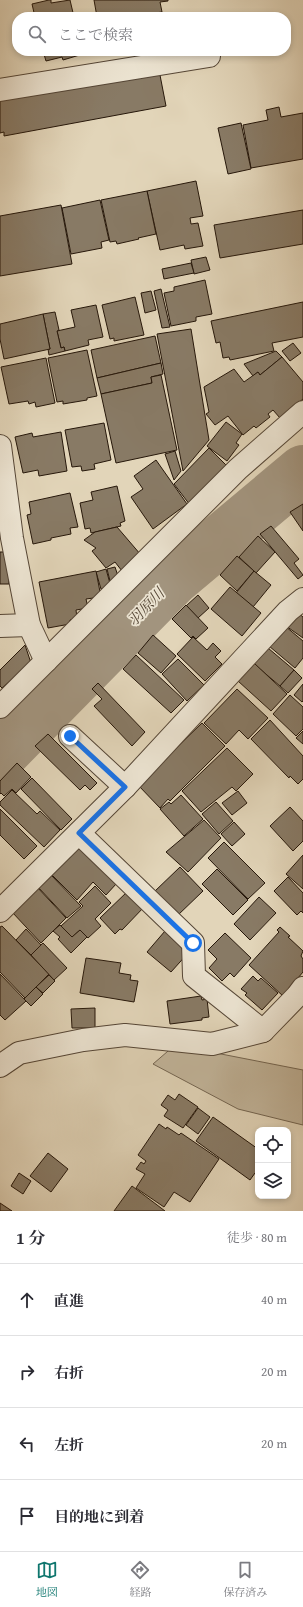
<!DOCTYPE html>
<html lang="ja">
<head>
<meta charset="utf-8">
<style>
  :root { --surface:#fff; --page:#f7f7f7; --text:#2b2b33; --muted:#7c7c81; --line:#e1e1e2; --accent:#0f766e }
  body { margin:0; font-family:"Gentium Book Plus","Noto Serif JP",serif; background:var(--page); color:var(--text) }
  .controls { position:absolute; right:12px; bottom:12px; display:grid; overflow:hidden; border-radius:8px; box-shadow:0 2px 6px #0003 }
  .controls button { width:36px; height:36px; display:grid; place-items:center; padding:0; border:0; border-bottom:1px solid var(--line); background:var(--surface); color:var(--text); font:20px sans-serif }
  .stop { position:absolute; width:12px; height:12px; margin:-9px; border:3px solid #1a73e8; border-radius:50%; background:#fff }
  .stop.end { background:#1a73e8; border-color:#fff; box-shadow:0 1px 4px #0008 }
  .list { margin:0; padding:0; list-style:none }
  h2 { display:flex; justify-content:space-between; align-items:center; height:52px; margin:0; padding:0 16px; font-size:17px }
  h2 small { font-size:13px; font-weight:400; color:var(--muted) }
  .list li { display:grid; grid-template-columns:26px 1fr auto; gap:12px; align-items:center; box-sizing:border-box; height:72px; padding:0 16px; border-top:1px solid var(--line) }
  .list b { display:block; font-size:15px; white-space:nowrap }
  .list em { font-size:13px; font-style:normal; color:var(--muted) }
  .icon { flex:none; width:22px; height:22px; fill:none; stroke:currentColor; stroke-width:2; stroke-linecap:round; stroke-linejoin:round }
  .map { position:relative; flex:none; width:303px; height:1211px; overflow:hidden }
  .search { position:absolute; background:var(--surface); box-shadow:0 2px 6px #0003; left:12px; right:12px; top:12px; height:44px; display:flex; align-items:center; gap:10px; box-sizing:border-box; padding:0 14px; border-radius:16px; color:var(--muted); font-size:15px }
  .sheet { height:340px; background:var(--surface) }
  nav { display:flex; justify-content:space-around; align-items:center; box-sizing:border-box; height:56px; border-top:1px solid var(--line); background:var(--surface); font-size:11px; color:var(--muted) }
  nav a { display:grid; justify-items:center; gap:2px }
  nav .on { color:var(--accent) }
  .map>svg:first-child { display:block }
</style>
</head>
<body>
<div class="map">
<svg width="303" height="1211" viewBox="0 0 303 1211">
  <rect width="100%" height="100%" fill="#e2d5b9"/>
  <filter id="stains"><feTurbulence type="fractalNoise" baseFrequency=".005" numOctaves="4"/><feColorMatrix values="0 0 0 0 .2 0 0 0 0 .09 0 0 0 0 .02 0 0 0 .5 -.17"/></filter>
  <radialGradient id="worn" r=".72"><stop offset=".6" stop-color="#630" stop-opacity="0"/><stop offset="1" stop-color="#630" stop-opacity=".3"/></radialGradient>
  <polygon fill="#c2b59b" stroke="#746652" points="175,1045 303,1070 303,1125 238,1109 153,1064"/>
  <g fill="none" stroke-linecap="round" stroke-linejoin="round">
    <polyline stroke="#a2947e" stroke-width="52" points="0,756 174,579 303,471"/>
  </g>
  <g fill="#887a65" stroke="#26170a">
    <polygon points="49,0 51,0 51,3 70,0 74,17 35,17 32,4"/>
    <polygon points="94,0 168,0 168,1 160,2 162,12 149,14 149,17 97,17"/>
    <polygon points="43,51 83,51 83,54 63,60 62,57 46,61"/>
    <polygon points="159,70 166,106 4,136 4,132 0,133 0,99"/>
    <polygon points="279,107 281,117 303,113 303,159 251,168 243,125 268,120 266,110"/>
    <polygon points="241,123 251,169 228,174 218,128"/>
    <polygon points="196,181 203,216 190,218 191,224 198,223 203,246 185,249 184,245 160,250 147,191"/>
    <polygon points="147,191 156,234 138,238 139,239 117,244 116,241 110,242 101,200"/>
    <polygon points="100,200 109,240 101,242 102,248 71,254 62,208"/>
    <polygon points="61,205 72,264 0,276 0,216"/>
    <polygon points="303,210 303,244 220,258 214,225"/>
    <polygon points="206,257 210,270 194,274 191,260"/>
    <polygon points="191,263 194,273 164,279 162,269"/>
    <polygon points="205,280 212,314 196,317 196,321 171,326 164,293 174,291 174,287"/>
    <polygon points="161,289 170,327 162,328 154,291"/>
    <polygon points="151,291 156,310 145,313 141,293"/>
    <polygon points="135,297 144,335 114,341 114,338 110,339 102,305"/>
    <polygon points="303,302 303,337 272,343 274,351 230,360 229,357 223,358 220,342 216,343 211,321"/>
    <polygon points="96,305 103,337 88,340 89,345 65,351 64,347 61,348 57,331 75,327 71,310"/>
    <polygon points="55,312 59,330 57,331 61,348 64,347 65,351 49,355 48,349 50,349 43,314"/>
    <polygon points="43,314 50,349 4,359 0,339 0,324"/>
    <polygon points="191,329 209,440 183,471 157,334"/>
    <polygon points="155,336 161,363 97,378 91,350"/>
    <polygon points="293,343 301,353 290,361 282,351"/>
    <polygon points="87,350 97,396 87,398 87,400 63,404 63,401 57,402 48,358"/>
    <polygon points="276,351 282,357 260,375 258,372 253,376 244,364"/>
    <polygon points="282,357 303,382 303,399 280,418 273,410 268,414 270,417 256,428 254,426 243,435 228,416 215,425 206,414 209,412 204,387 234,369 244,382 258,372 260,375"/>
    <polygon points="46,358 55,403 36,407 35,402 29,404 28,401 9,404 1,367"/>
    <polygon points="161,363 163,374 151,377 152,383 101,394 97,378"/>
    <polygon points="161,375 177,450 116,463 101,394 152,383 151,377"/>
    <polygon points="226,422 242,434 236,443 239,445 227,461 207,446"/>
    <polygon points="104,423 111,460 94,464 95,469 82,471 81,466 72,467 65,430"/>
    <polygon points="61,432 67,471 39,476 38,470 23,473 15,437 32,433 33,437"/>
    <polygon points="209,448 227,466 190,505 174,484"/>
    <polygon points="175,451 181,471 174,480 165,454"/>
    <polygon points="156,460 187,504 153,529 131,497 143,489 134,476"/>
    <polygon points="117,486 125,521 120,523 121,526 91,533 90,528 85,529 80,503 93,500 91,492"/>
    <polygon points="70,493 78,527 70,528 71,534 51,538 51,540 33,544 27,515 31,514 29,502"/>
    <polygon points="303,504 303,531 290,512"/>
    <polygon points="271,526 299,559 294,563 303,575 298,579 260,534"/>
    <polygon points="117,527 141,555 122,571 115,562 106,568 92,551 96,548 84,540 95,532"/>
    <polygon points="258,536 275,552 256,573 239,557"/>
    <polygon points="0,552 8,552 9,584 0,584"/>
    <polygon points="237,556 254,571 237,591 220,575"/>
    <polygon points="115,567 119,579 110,581 107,569"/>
    <polygon points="106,569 111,587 101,589 96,572"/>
    <polygon points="96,571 101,597 86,599 88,608 76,610 77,618 70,620 70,624 48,628 39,582"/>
    <polygon points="254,571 271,585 253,607 236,593"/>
    <polygon points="230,587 261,613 242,636 211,609"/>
    <polygon points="198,595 209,608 198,618 186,606"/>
    <polygon points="186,605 208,628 196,639 193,636 191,638 172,619"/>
    <polygon points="297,612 303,617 303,638 286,626"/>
    <polygon points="285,626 303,641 303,658 295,668 269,646"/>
    <polygon points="153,635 176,656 161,673 138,653"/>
    <polygon points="193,637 207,650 213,643 221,651 215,657 222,664 205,681 177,654"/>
    <polygon points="25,645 31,663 2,688 0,686 0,670"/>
    <polygon points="268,648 294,670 280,686 254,664"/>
    <polygon points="136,655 184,700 171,713 123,669"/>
    <polygon points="178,659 204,685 187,701 162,674"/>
    <polygon points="254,663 287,694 271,711 238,681"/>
    <polygon points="294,670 302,678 288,693 280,686"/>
    <polygon points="98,683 145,732 132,746 94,706 102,699 92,689"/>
    <polygon points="303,684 303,701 302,702 294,695"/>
    <polygon points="237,689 268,718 248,739 239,730 226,744 204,723"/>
    <polygon points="290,695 303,707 303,729 296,736 273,714"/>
    <polygon points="270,720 303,756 303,779 298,784 290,776 289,778 251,739"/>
    <polygon points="202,723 225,746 170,801 168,799 160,808 138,785"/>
    <polygon points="303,731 303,744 296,738"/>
    <polygon points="48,734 97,783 90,790 85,785 80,790 35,746"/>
    <polygon points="227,748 253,774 236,791 232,787 201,812 182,791"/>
    <polygon points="17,763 31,777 16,793 12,789 4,796 1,793 0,794 0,781"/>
    <polygon points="32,778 72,819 61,830 21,789"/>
    <polygon points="12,790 37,814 40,811 60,830 44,847 0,805 0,802"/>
    <polygon points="238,791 247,803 232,815 222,803"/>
    <polygon points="181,795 203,819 184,836 160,809 169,802 171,804"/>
    <polygon points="216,802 233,821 219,834 202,814"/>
    <polygon points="290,807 303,821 303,841 293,851 270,826"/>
    <polygon points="0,809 37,846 24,859 0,835"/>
    <polygon points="204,820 221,838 188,872 166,852"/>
    <polygon points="234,822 245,834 232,846 221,834"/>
    <polygon points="224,842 265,883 248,899 208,858"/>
    <polygon points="78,846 117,883 106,895 93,882 77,900 51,874"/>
    <polygon points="303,855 303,889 286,874"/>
    <polygon points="180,867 203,891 177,916 154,892"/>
    <polygon points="217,869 248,900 233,915 202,884"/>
    <polygon points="51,875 81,906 67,918 38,887"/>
    <polygon points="288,877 303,893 303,913 301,911 297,915 274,891"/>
    <polygon points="95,886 111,903 95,919 101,926 88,938 80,930 72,937 61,926 83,906 79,902"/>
    <polygon points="37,887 66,918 41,943 12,912"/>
    <polygon points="129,890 145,906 122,930 120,929 115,934 100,918"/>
    <polygon points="259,897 276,913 250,940 234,924"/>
    <polygon points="60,925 72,937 80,930 87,937 71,953 58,939 60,937 53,931"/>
    <polygon points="2,926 49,974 25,998 0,972 0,927"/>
    <polygon points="280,927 290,936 288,937 303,951 301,956 303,959 303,972 283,996 249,965 279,932 277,930"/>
    <polygon points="26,929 41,945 31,955 16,940"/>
    <polygon points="165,931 189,952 171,972 147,952"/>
    <polygon points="225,933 251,958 234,977 230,973 222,981 209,968 217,959 208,950"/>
    <polygon points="43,943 67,968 54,980 31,955"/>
    <polygon points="86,958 121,963 119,973 131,975 130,980 138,981 134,1002 80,993"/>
    <polygon points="0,974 26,1001 5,1020 0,1015"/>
    <polygon points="49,975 55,981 43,993 36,987"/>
    <polygon points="253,976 258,981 261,978 278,993 262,1010 245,995 247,993 241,989"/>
    <polygon points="36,987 43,994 31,1006 24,999"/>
    <polygon points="201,996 202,1000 207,999 209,1017 202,1018 202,1020 170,1024 167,1001"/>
    <polygon points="95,1008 95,1028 72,1028 71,1009"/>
    <polygon points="179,1094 198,1107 183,1128 164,1116 168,1110 161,1105 168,1095 175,1100"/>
    <polygon points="198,1108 210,1117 198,1134 186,1125"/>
    <polygon points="213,1117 258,1149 258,1175 255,1173 250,1180 196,1141"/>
    <polygon points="159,1124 166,1129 167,1127 179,1135 181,1133 219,1159 190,1202 174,1192 164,1207 136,1188 145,1174 136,1169 141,1162 144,1164 146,1161 138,1155"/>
    <polygon points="48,1153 68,1169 51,1192 30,1176"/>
    <polygon points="19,1173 31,1181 23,1194 11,1186"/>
    <polygon points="132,1186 165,1211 114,1211"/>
    <polygon points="0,1203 12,1211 0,1211"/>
  </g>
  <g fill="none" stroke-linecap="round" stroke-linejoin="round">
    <g stroke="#554636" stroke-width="24">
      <g id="minor">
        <polyline points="0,90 209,56"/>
        <polyline points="0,446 12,538 29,625 46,661"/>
        <polyline points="0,626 29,625"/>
        <polyline points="0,707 238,469 303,412"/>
        <polyline points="70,736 125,787"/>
        <polyline points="79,833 193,943 194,976 263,1031"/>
        <polyline points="0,911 125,787 288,611 303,599"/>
        <polyline points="0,1066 19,1053 83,1040 125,1035 212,1044 263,1031 297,996 303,988"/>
      </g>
    </g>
    <use href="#minor" stroke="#ece4d2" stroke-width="22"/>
  </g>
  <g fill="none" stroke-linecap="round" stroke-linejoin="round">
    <polyline stroke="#1a73e8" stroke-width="5" points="70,736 125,787 79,833 193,943"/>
  </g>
  <g text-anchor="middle" stroke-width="3.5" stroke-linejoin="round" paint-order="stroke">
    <g font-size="15" font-style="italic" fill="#584938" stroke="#ece4d2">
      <text transform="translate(146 607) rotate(-46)" y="5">羽原川</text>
    </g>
  </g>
  <rect width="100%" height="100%" filter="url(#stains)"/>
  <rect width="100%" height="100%" fill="url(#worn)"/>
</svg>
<div class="controls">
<button><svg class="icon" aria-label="locate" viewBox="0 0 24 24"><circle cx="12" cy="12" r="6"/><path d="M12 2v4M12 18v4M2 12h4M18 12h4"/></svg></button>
<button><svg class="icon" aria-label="layers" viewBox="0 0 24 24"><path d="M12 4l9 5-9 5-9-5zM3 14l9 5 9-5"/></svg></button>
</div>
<div class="stop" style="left:193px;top:943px"></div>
<div class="stop end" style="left:70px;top:736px"></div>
<div class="search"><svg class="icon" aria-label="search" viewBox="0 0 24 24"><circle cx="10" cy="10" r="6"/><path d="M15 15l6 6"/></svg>ここで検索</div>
</div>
<section class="sheet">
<h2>1 分<small>徒歩 · 80 m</small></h2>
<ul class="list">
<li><svg class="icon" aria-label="ahead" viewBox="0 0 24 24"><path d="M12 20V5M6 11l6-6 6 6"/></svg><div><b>直進</b></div><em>40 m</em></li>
<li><svg class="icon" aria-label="right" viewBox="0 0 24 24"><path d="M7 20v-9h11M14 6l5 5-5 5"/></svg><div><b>右折</b></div><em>20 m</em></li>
<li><svg class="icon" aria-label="left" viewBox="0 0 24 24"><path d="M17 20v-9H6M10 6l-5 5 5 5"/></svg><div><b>左折</b></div><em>20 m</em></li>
<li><svg class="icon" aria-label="arrive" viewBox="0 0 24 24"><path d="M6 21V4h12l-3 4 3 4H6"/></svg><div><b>目的地に到着</b></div></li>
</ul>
</section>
<nav>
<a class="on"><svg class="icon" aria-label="map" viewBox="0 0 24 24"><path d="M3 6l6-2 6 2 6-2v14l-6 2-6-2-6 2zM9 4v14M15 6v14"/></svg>地図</a>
<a><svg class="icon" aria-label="directions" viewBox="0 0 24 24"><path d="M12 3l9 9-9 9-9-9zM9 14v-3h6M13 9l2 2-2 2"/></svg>経路</a>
<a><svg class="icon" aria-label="saved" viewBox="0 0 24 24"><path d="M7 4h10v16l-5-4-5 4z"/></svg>保存済み</a>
</nav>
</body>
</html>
